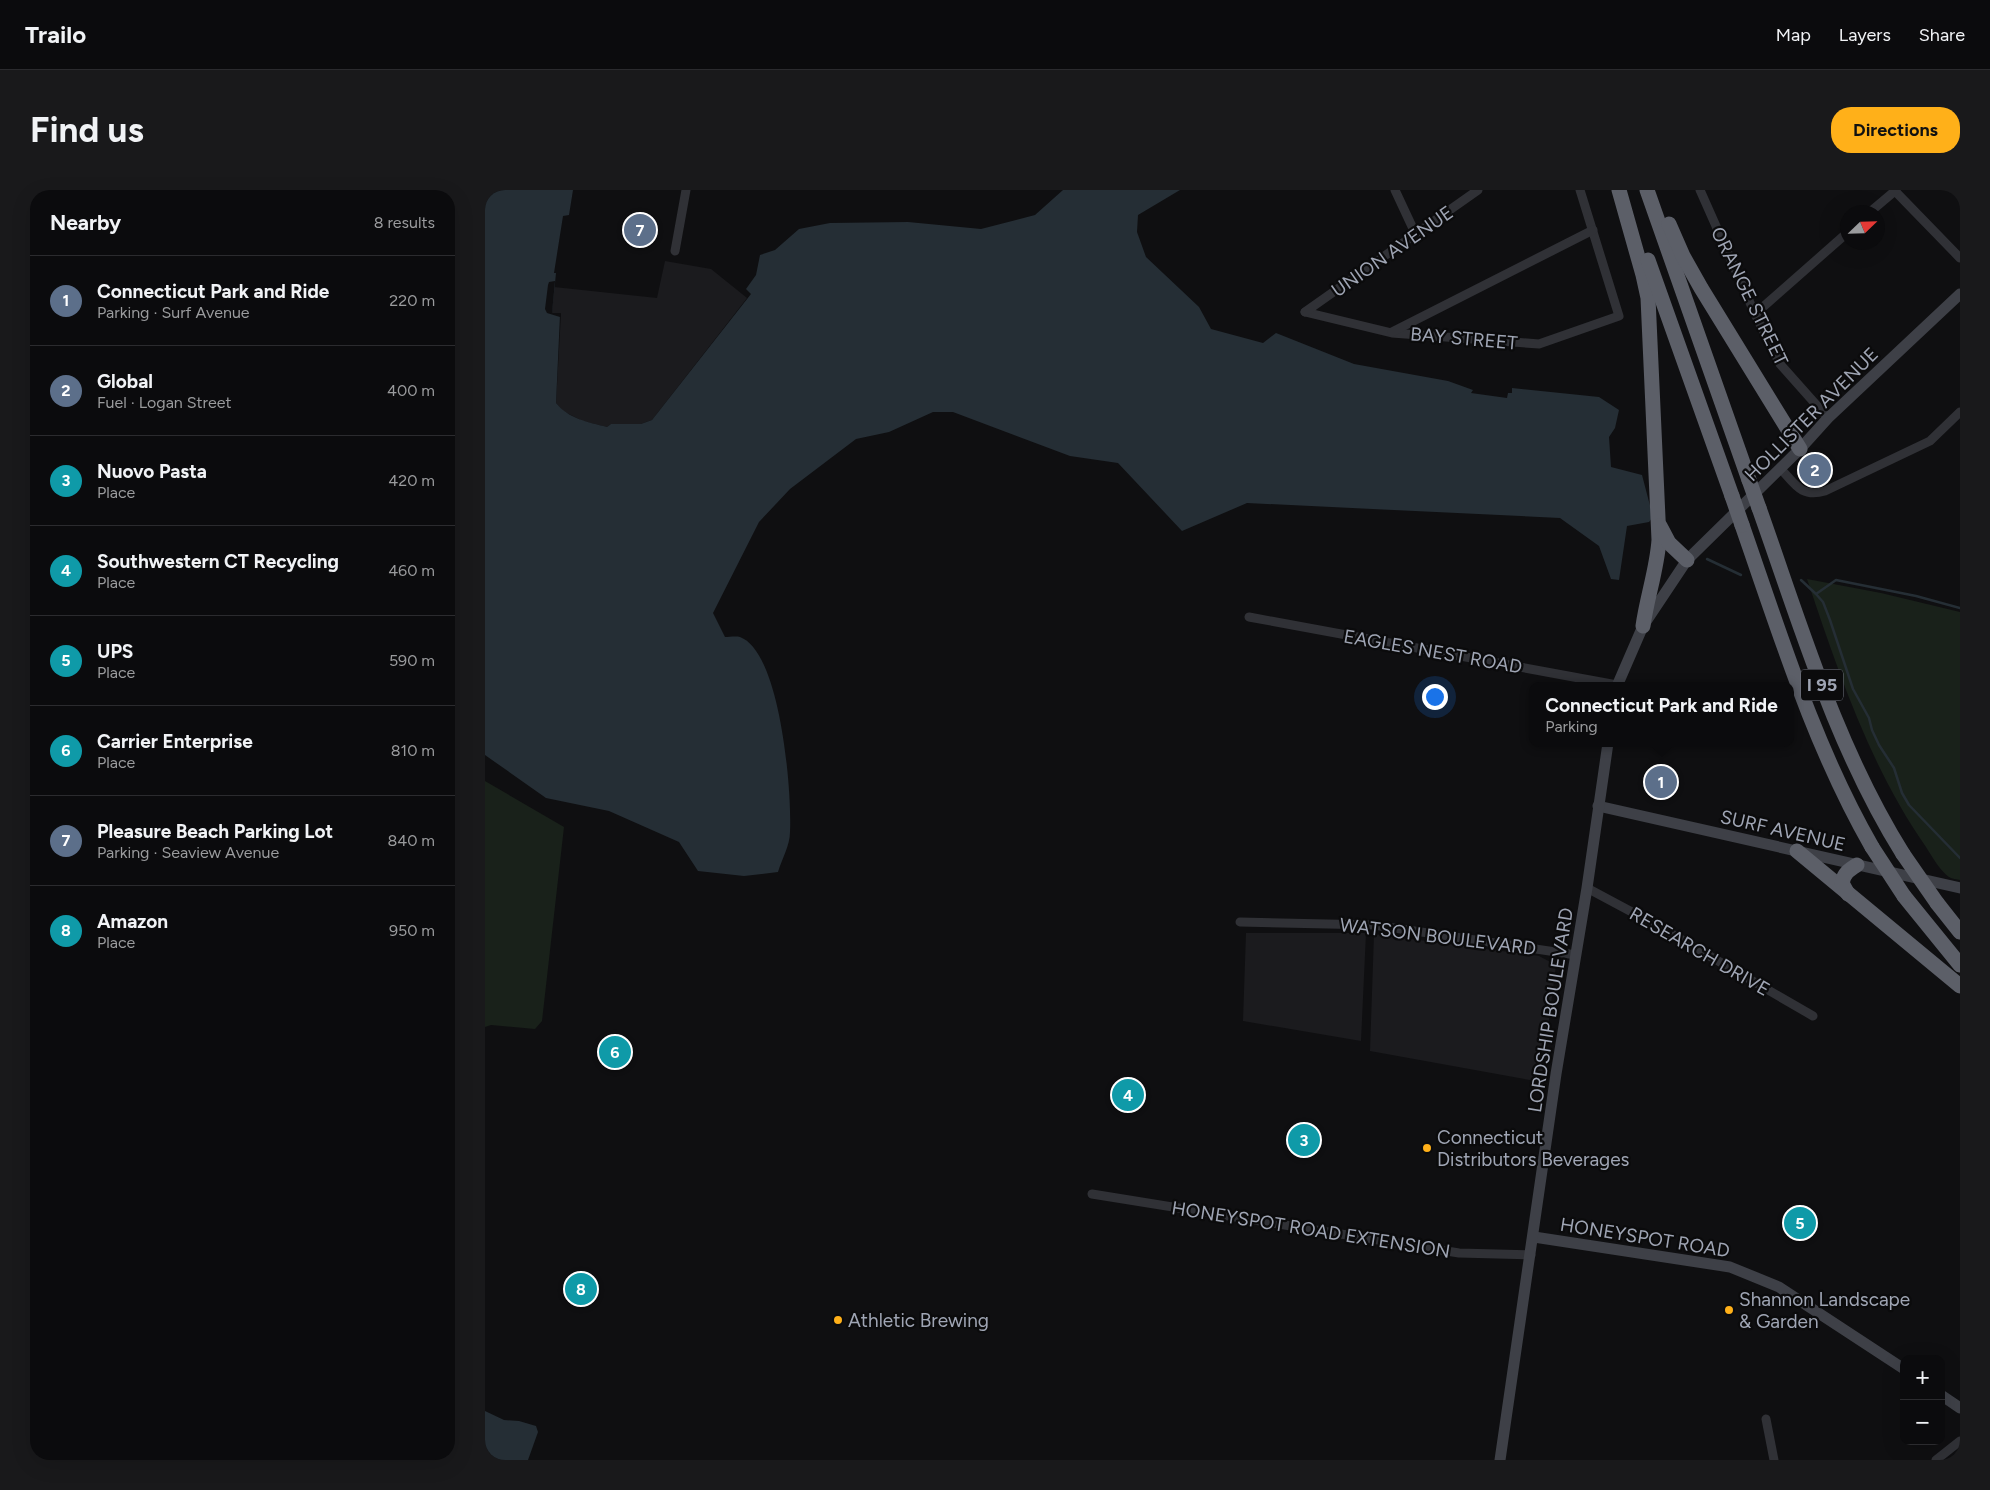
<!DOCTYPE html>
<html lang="en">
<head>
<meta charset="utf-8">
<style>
  :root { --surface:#0b0b0d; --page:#19191b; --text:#f1f3f6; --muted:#9a9b9d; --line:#2b2b2e; --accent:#ffb019 }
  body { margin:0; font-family:Figtree,sans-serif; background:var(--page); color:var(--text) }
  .controls { position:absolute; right:15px; bottom:15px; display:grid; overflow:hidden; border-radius:10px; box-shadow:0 5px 20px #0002 }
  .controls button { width:45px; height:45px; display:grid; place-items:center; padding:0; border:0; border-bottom:1px solid var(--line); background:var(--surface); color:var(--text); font:25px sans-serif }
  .compass { position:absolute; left:1355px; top:15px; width:45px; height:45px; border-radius:50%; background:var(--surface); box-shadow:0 5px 20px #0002; rotate:67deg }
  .you { position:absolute; left:949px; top:506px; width:18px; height:18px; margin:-12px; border:4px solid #fff; border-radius:50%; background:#1a73e8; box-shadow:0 0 0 8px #1a73e833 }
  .badge { display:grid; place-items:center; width:32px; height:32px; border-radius:50%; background:var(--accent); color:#fff; font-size:16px; font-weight:700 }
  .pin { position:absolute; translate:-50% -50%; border:2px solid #fff; box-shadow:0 1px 5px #0006 }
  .popup { position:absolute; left:1044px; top:492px; width:265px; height:65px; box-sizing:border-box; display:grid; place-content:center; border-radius:10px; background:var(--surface); filter:drop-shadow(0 1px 4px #0005); font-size:16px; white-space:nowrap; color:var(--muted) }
  .popup b { font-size:19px; color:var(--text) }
  .popup::after { content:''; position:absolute; left:50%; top:100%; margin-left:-10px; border:10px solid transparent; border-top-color:var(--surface) }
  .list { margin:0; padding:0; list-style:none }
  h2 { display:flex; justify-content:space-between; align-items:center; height:65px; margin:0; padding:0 20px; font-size:21px }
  h2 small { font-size:16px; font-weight:400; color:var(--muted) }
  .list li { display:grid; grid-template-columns:32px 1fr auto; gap:15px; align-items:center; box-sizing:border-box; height:90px; padding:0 20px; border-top:1px solid var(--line) }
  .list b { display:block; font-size:19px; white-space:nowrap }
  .list p { margin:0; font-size:16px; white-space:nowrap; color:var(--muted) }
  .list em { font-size:16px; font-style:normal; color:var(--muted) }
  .map { position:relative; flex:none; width:1475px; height:1270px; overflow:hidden; border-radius:20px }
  header { display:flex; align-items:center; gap:30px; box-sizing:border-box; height:70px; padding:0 25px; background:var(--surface); border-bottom:1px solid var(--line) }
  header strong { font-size:24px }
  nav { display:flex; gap:28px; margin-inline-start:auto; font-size:18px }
  .intro { display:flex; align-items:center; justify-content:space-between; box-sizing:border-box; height:120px; padding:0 30px }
  h1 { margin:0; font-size:35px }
  .button { padding:12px 22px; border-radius:20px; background:var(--accent); color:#111; font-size:18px; font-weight:700 }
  main { display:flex; gap:30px; padding:0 30px }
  aside { flex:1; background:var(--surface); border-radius:20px; box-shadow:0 5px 20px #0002 }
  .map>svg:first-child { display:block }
</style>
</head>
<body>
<header>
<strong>Trailo</strong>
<nav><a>Map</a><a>Layers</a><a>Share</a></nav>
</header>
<div class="intro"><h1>Find us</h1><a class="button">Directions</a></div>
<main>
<aside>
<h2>Nearby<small>8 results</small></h2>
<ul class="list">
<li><span class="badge" style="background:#5c6f8a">1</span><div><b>Connecticut Park and Ride</b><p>Parking · Surf Avenue</p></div><em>220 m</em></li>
<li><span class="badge" style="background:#5c6f8a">2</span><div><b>Global</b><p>Fuel · Logan Street</p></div><em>400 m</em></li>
<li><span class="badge" style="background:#0f9aa8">3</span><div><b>Nuovo Pasta</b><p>Place</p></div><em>420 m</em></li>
<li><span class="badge" style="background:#0f9aa8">4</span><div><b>Southwestern CT Recycling</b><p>Place</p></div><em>460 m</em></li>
<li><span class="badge" style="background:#0f9aa8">5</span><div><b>UPS</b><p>Place</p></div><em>590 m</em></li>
<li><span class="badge" style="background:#0f9aa8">6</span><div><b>Carrier Enterprise</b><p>Place</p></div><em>810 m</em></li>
<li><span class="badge" style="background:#5c6f8a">7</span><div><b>Pleasure Beach Parking Lot</b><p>Parking · Seaview Avenue</p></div><em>840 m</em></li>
<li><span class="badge" style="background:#0f9aa8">8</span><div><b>Amazon</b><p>Place</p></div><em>950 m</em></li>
</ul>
</aside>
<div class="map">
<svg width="1475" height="1270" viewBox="0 0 1475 1270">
  <rect width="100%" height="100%" fill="#0f0f11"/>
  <g fill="#1b1b1e">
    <polygon points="180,71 226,79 262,108 167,230 156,234 126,234 122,237 97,231 78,221 71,213 76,124 67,123 69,97 172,108"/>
    <polygon points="761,743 881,743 876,851 758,831"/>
    <polygon points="889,744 1054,766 1071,775 1056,892 885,861"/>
  </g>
  <g fill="#19211a">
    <path d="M1322 389 1396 403 1475 422V690C1472 689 1467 689 1464 687 1456 682 1446 665 1441 657 1385 577 1353 481 1322 389Z"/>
    <polygon points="0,591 79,637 57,831 50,839 6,835 0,837"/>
  </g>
  <g fill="#252e35">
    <path d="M0 0H88L84 25 78 26 69 83H71L67 123 75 125 71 213C84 229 103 232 122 237L126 234H156L167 230 266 104 261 99 271 85 275 65 290 60 314 39 345 33 423 32 496 39 550 25 578 0H695L653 25 652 42 661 67 714 117 726 139 778 153 791 143 869 174 963 191 988 200 986 203 1022 208 1023 203H1027V198L1114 207 1134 220 1130 238 1124 247 1126 277 1157 285 1168 327 1164 332 1142 336 1134 390 1126 389 1114 356 1075 328 762 313 697 341 633 273 585 266 468 222H448L404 242 371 249 305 299 274 332 228 423 240 447C244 447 251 446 255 447 296 462 307 603 305 642 305 655 297 669 293 682L259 686 213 681 194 652 124 621 61 608 0 565Z"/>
    <polygon points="0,1221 19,1230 34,1231 51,1236 53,1242 43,1270 0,1270"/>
  </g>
  <polygon fill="#0f0f11" points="70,91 67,123 76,123 75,127 62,123 60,119 63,95 64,92"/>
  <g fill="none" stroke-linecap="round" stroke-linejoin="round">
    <g stroke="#252e35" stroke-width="2.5">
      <polyline points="1222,369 1256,385"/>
      <polyline points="1316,390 1331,404 1351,390 1431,406 1475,418"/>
      <polyline points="1331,404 1338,412 1345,430 1368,499 1384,528 1387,540 1394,555 1409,578 1417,603 1424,615 1475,668"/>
    </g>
    <g stroke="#303136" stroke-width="9">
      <polyline points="910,0 931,45"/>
      <polyline points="1215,0 1270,124 1295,174 1343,228"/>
      <polyline points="1410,1 1475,68"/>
      <polyline points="1385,22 1411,0"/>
      <polyline points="190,61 201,0"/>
      <polyline points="820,122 907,143 1054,154 1134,126 1095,0"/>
      <polyline points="820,122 993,0"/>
      <polyline points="1270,124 1362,43"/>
      <polyline points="907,142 1108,40"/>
      <path d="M1295 278C1310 294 1316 308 1340 301L1445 251 1475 222"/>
      <polyline points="764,427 1132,495"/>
      <polyline points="1102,698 1173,736 1328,826"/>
      <polyline points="755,732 889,735 1091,765"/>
      <polyline points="607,1004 974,1063 1046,1065"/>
      <polyline points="1281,1229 1289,1270"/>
      <polyline points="1451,1270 1475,1251"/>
    </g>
    <g stroke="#3e4047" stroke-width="11">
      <polyline points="1132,496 1158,436 1202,370 1315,259 1343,228 1475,104"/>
      <polyline points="1113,616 1475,698"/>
      <polyline points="1049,1047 1245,1077 1294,1097 1419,1179"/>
      <polyline points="1456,1205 1475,1218"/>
      <polyline points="1015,1270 1071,884 1102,698 1123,553"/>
    </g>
    <g stroke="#5c5f68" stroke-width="15">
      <path d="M1134 0 1158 85 1163 108 1174 350C1172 379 1162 407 1158 436"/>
      <polyline points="1162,0 1264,290"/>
      <polyline points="1184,34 1198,66 1216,98 1315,259"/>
      <polyline points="1163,70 1247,306"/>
      <path d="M1274 318C1316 436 1351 557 1418 664"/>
      <path d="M1257 335C1295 444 1329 556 1387 657"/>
      <polyline points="1175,336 1184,353 1202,370"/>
      <polyline points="1312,661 1475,796"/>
      <path d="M1363 704 1357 693C1359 683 1364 680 1372 675"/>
      <polyline points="1419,706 1475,775"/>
      <polyline points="1452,713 1475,742"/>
    </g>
    <g stroke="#5c5f68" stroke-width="15">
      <polyline points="1264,290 1274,318"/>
      <polyline points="1247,306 1257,335"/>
      <polyline points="1387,657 1419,706"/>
      <polyline points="1418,664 1452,713"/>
    </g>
  </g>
  <g fill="#ffb019" stroke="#0b0b0c" stroke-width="2">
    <circle cx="942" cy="958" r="5"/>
    <circle cx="1244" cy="1120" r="5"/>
    <circle cx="353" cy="1130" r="5"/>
  </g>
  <g text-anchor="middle" stroke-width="4.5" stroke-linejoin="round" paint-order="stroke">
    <rect fill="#0b0b0c" stroke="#737782" stroke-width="1" x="1316" y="479.5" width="42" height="31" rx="4"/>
    <g font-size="18" font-weight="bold" fill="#9fa5b4">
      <text x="1337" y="501">I 95</text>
    </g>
    <g font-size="19" fill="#9fa5b4" stroke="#0b0b0c">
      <text transform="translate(907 61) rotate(-35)" y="7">UNION AVENUE</text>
      <text transform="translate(1265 106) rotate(64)" y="7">ORANGE STREET</text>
      <text transform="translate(979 148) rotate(5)" y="7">BAY STREET</text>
      <text transform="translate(1326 224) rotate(-45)" y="7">HOLLISTER AVENUE</text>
      <text transform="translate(948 461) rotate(10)" y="7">EAGLES NEST ROAD</text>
      <text transform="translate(1298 640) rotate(13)" y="7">SURF AVENUE</text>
      <text transform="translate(953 746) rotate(7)" y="7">WATSON BOULEVARD</text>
      <text transform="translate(1215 761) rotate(30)" y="7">RESEARCH DRIVE</text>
      <text transform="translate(1065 820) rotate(-81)" y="7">LORDSHIP BOULEVARD</text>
      <text transform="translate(826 1039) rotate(9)" y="7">HONEYSPOT ROAD EXTENSION</text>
      <text transform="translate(1160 1047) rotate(9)" y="7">HONEYSPOT ROAD</text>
    </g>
    <g font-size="19" fill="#9fa5b4" stroke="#0b0b0c" text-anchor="start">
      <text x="952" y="954">Connecticut<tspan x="952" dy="22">Distributors Beverages</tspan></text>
      <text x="1254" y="1116">Shannon Landscape<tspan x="1254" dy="22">&amp; Garden</tspan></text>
      <text x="363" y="1137">Athletic Brewing</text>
    </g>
  </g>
</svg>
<div class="controls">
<button>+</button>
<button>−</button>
</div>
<svg class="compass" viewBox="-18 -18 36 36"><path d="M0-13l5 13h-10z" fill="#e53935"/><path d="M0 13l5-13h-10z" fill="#9a9b9d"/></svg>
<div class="you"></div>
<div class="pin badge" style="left:1176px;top:592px;background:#5c6f8a">1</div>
<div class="popup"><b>Connecticut Park and Ride</b>Parking</div>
<div class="pin badge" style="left:1330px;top:280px;background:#5c6f8a">2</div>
<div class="pin badge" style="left:819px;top:950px;background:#0f9aa8">3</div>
<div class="pin badge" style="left:643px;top:905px;background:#0f9aa8">4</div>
<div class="pin badge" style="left:1315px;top:1033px;background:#0f9aa8">5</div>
<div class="pin badge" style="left:130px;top:862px;background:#0f9aa8">6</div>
<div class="pin badge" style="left:155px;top:40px;background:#5c6f8a">7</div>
<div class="pin badge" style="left:96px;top:1099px;background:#0f9aa8">8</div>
</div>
</main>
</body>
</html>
